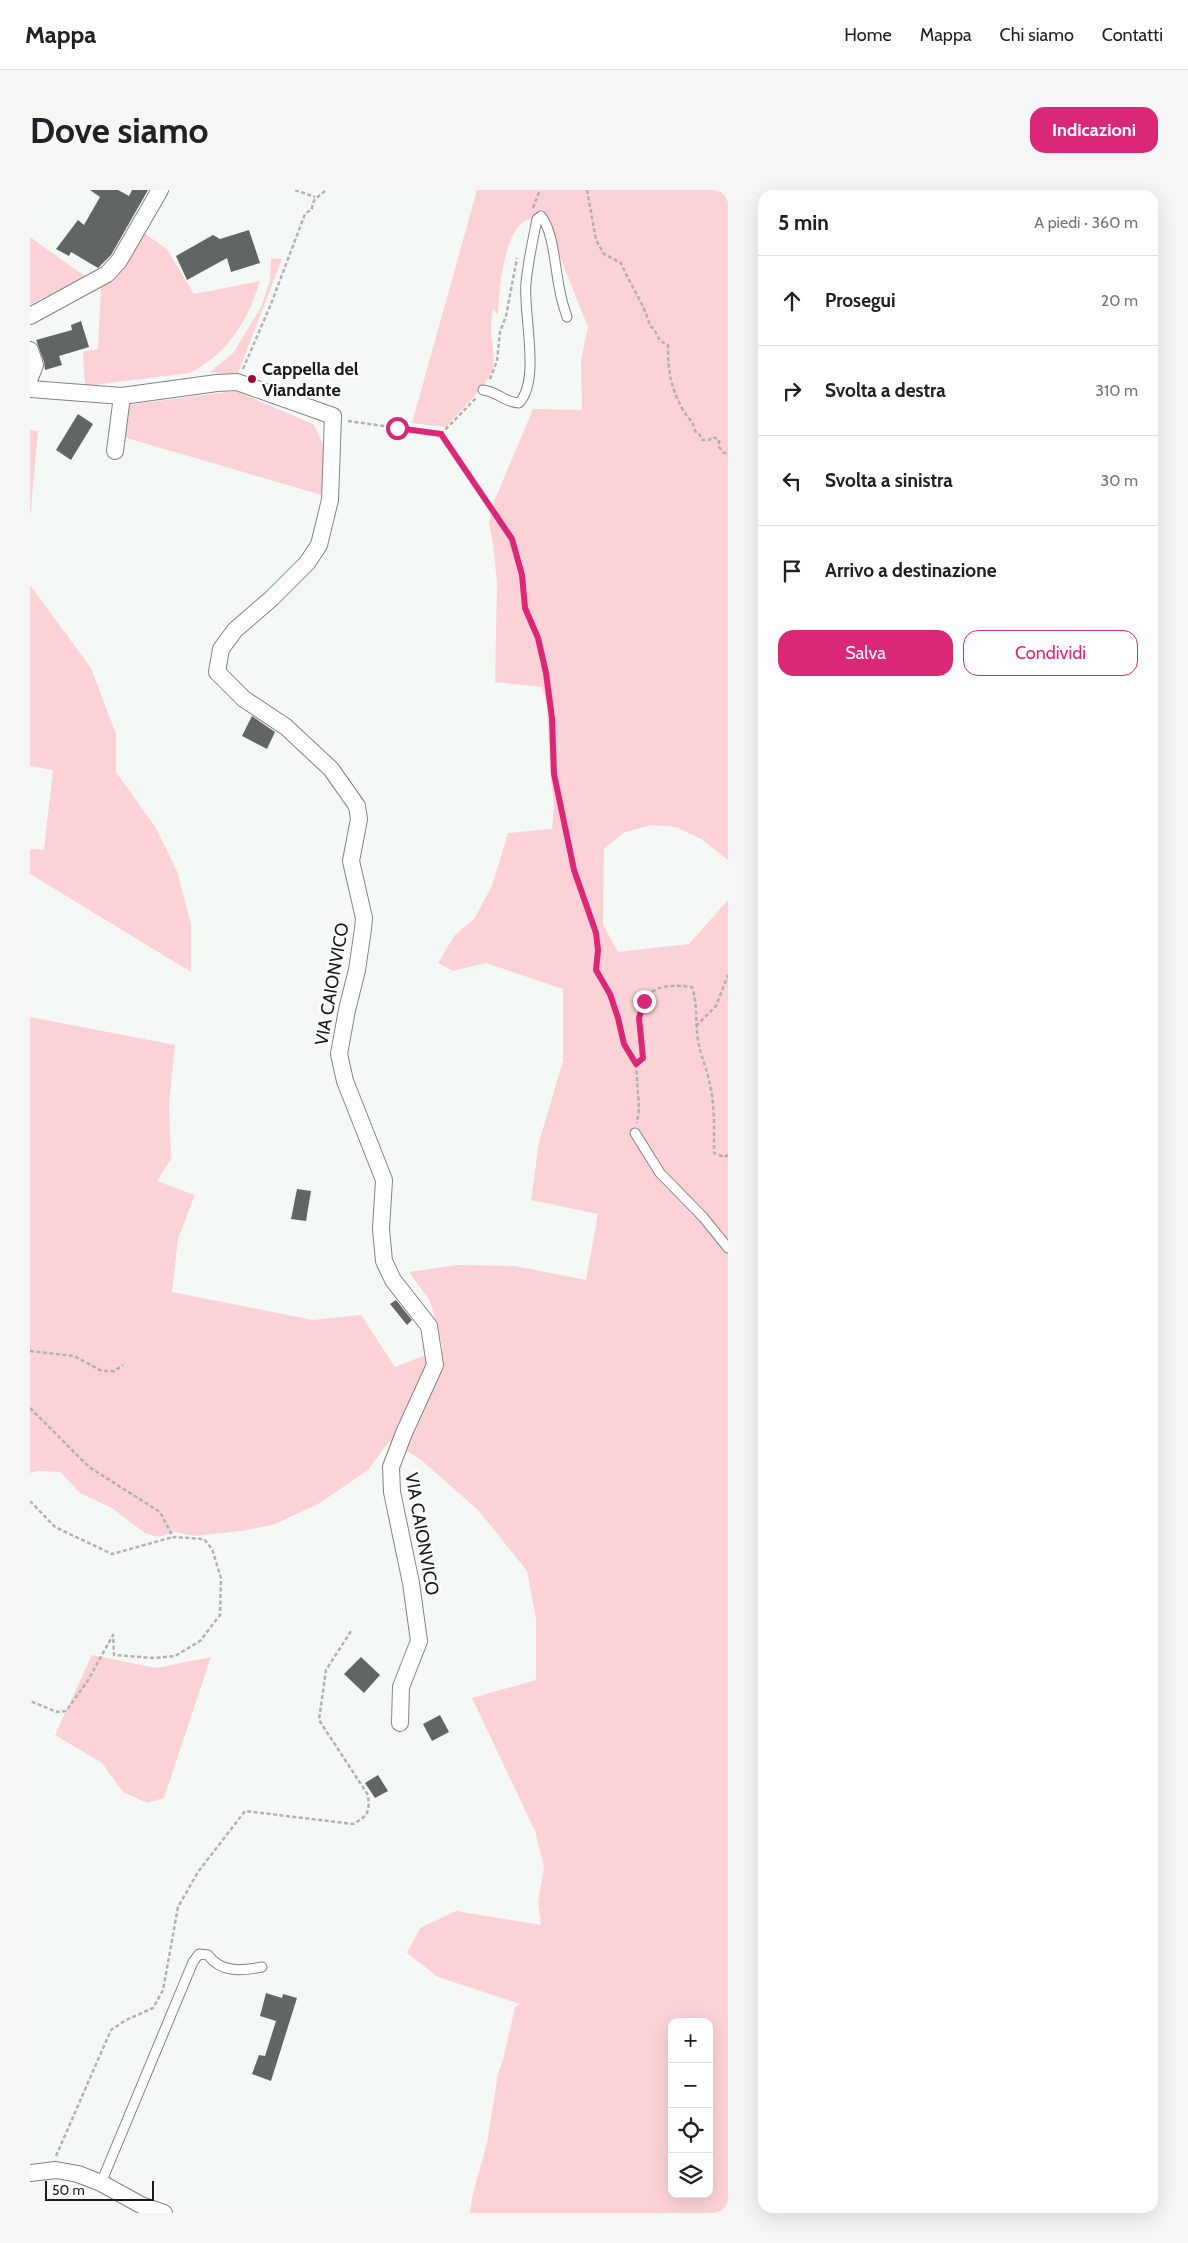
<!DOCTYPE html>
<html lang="it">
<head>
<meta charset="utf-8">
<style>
  :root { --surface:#fff; --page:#f6f6f6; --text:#202124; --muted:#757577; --line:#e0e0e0; --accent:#db2777 }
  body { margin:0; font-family:Cabin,sans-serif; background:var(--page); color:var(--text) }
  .controls { position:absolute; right:15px; bottom:15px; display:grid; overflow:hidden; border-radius:10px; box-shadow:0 5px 20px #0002 }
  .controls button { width:45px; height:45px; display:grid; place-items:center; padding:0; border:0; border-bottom:1px solid var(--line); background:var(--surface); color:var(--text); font:25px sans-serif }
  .scale { position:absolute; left:15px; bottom:12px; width:109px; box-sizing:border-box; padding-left:5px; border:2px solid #191b19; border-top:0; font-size:14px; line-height:18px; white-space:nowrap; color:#191b19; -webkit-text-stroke:4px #fff; paint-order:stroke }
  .stop { position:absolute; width:15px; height:15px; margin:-11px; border:4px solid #db2777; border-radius:50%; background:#fff }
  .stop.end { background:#db2777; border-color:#fff; box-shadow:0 1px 5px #0008 }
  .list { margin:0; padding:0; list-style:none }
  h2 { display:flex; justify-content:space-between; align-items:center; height:65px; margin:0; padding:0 20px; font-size:21px }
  h2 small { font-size:16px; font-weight:400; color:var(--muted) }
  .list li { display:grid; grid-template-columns:32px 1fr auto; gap:15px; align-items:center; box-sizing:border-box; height:90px; padding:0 20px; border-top:1px solid var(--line) }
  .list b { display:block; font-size:19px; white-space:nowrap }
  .list em { font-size:16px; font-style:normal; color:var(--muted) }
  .actions { display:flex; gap:10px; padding:15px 20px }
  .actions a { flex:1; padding:11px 0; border:1px solid var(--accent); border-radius:15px; text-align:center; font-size:18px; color:var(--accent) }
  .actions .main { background:var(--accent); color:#fff }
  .icon { flex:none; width:28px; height:28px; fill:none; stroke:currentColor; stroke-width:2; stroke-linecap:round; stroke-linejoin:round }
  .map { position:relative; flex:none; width:698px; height:2023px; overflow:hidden; border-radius:15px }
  header { display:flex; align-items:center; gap:30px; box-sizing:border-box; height:70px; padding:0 25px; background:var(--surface); border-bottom:1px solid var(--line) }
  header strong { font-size:24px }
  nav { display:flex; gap:28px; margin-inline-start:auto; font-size:18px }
  .intro { display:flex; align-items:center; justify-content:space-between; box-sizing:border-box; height:120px; padding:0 30px }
  h1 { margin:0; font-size:35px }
  .button { padding:12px 22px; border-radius:15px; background:var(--accent); color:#fff; font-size:18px; font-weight:700 }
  main { display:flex; gap:30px; padding:0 30px }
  aside { flex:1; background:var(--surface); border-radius:15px; box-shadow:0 5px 20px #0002 }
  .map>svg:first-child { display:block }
</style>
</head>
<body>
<header>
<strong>Mappa</strong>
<nav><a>Home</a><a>Mappa</a><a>Chi siamo</a><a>Contatti</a></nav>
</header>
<div class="intro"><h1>Dove siamo</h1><a class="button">Indicazioni</a></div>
<main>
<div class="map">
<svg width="698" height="2023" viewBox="0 0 698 2023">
  <rect width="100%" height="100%" fill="#f5f9f6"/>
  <g fill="#fcd2d6" fill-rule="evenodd">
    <path d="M447 0H698V670L671 649 646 637 621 635 593 643 574 659 573 735 588 762 659 754 698 710V2023H440L442 2007 457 1953 468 1884 473 1870 485 1817 490 1814 408 1787 377 1763 390 1738 426 1721 511 1735 508 1712 514 1677 505 1641 442 1508 506 1490V1429L497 1381 448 1320 390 1269 359 1251 338 1280 290 1313 243 1335 211 1341 165 1346 145 1342 129 1347 116 1344 82 1318 50 1303 30 1282 8 1281 0 1283V827L145 855 139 914 141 969 127 991 165 1005 148 1049 142 1102 283 1130 331 1125 365 1177 413 1158 400 1111 379 1082 427 1075 485 1076 556 1090 568 1024 501 1010 509 952 533 871V799L456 773 423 781 408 773 424 746 444 729 462 696 478 643 522 639 524 614 520 583 517 516 512 497 465 492 467 394 463 353 459 333 463 314 503 219 552 220 551 170 558 137 512 22C507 23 506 25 503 28 499 30 495 30 492 33 473 50 469 100 468 125L463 119C462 127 461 135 461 142 462 154 465 165 463 177 460 194 428 222 416 237L382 233ZM642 1832H679V2004H642Z"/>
    <path d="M114 43 137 59 164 104 230 91C218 131 198 163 160 183L55 196 53 162 68 159 71 95Z"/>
    <polygon points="0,47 56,87 0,114"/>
    <polygon points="241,68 252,69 207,186 180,182 204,162 231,117 240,91"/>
    <path d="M206 201 283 234C298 257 297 279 295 306L93 247 96 215Z"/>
    <polygon points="0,240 8,241 0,328"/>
    <polygon points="0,395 61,478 86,544 86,582 126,638 147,681 161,734 161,782 0,684 0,659 14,660 23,580 0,576"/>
    <polygon points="62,1465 126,1478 181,1467 134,1608 117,1613 93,1602 72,1573 25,1545"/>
  </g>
  <g fill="#626663">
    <polygon points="60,0 88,0 99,6 102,0 118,0 81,65 68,78 41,62 39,66 26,59 48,30 54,35 70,7"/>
    <polygon points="219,40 230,73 201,82 197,68 157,90 146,66 183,45 190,49"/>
    <polygon points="51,131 59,157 29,166 32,175 15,180 14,172 6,150 42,140 41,135"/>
    <polygon points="48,224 63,234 41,270 26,260"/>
    <polygon points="222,526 245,542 237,559 212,546"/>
    <polygon points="267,999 281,1001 276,1031 261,1029"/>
    <polygon points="366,1110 382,1130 377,1135 360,1114"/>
    <polygon points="331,1467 350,1485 334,1503 314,1484"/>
    <polygon points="410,1525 419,1542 402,1551 393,1534"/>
    <polygon points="348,1585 358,1601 345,1608 335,1593"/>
    <polygon points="236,1803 252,1808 253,1804 267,1808 241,1891 222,1884 229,1865 235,1866 246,1831 230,1826"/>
  </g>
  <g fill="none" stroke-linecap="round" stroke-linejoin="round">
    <g stroke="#818582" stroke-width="11">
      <g id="lane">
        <path d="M453 200C466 201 476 213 489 213 511 190 493 124 496 93 498 71 503 50 507 29L511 26C524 42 525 80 530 101 531 109 534 118 537 127"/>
        <polyline points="605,943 630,983 673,1027 698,1058"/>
        <path d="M71 1993 163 1772 169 1764 178 1765C191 1783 212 1781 232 1777"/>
      </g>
    </g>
    <g stroke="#818582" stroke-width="18">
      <g id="street">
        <polyline points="0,126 77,84 89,71 130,0"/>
        <polyline points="0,160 5,175 0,188"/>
        <polyline points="0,199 92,206 187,193 207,192 303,226 300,310 289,355 277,373 242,408 205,440 191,459 187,482 214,509 256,537 301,579 327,616 329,629 321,671 334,728 333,739 327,780 317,820 309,864 315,891 354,990 351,1039 354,1071 363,1090 399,1136 405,1175 374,1243 361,1277 362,1302 381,1393 389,1451 371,1497 370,1533"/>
        <polyline points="85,261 92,206"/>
        <polyline points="0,1983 26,1980 48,1984 71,1993 111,2015 134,2023"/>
      </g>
    </g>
    <g stroke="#afb2af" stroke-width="2.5" stroke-dasharray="4 2.5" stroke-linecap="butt">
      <polyline points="265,0 285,7"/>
      <path d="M557 0 566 50 574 64 591 73C600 95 614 113 620 136L624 139 630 151 638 155C638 181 640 195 652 218 657 228 663 230 665 241L669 244 672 250H679L683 247 689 250V257L694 263H698"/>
      <polyline points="503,18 510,0"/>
      <path d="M213 179 241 114 275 24 282 19C282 8 289 7 296 0"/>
      <polyline points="460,189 467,171 470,142 476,126 487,68"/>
      <path d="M318 231 411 244 482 349 492 385 495 419 508 448 516 483 522 528 524 583 544 680 566 743 568 760 567 780 580 804 588 828 594 854 606 874 613 868C608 824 602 789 662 797 668 814 665 832 668 850 670 864 676 876 679 890 685 914 684 938 684 963L694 967 698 965"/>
      <polyline points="411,244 446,208"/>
      <polyline points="666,836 686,816 698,785"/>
      <polyline points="606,874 609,919 607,933"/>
      <polyline points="0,1161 44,1166 72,1181 84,1181 93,1175"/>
      <polyline points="0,1218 59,1277 130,1322 143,1347 174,1349 182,1359 191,1388 190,1425 170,1451 145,1466 125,1468 84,1465 83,1445 57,1492 36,1521 27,1522 0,1511"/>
      <polyline points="0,1311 25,1337 82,1364 143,1347"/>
      <path d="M26 1966 81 1840 96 1830 123 1818 133 1800 148 1717 168 1682 215 1621 323 1634C338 1626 340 1622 338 1605L289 1530 296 1480 321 1441"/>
    </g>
    <use href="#lane" stroke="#fff" stroke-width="9"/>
    <use href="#street" stroke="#fff" stroke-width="16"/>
  </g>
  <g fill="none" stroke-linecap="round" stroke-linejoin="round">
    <polyline stroke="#db2777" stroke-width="6" points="367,238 411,244 482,349 492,385 495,418 508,448 516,483 522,528 524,584 544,680 566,743 568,760 566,780 580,804 588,828 594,854 606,874 613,868 609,828 614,811"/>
  </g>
  <circle fill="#a2043a" stroke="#fff" stroke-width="2" cx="222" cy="189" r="5"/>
  <g text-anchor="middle" stroke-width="5" stroke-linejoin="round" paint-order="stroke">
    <g font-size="18" font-weight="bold" fill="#191b19" stroke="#fff" text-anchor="start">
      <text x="232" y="185">Cappella del<tspan x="232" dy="21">Viandante</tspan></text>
    </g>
    <g font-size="18" fill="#191b19" stroke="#fff">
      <text transform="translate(302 794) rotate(-80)" y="6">VIA CAIONVICO</text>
      <text transform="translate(392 1344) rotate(80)" y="6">VIA CAIONVICO</text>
    </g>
  </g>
</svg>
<div class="controls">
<button>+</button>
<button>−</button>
<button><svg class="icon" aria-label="locate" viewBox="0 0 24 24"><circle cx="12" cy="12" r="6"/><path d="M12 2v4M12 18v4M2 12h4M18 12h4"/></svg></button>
<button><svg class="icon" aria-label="layers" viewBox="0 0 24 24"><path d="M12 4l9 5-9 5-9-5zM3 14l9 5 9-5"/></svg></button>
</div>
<div class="scale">50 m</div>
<div class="stop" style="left:367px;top:238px"></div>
<div class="stop end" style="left:614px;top:811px"></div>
</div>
<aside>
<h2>5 min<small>A piedi · 360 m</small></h2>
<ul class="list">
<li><svg class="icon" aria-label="ahead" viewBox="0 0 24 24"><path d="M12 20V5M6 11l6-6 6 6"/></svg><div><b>Prosegui</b></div><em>20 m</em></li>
<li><svg class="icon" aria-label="right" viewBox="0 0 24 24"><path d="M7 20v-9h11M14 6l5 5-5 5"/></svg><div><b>Svolta a destra</b></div><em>310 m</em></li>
<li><svg class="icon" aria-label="left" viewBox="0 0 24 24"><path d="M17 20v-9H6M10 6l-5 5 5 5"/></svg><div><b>Svolta a sinistra</b></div><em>30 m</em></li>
<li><svg class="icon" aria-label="arrive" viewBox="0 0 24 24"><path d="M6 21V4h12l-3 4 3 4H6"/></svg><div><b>Arrivo a destinazione</b></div></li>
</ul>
<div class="actions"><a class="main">Salva</a><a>Condividi</a></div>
</aside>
</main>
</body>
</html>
